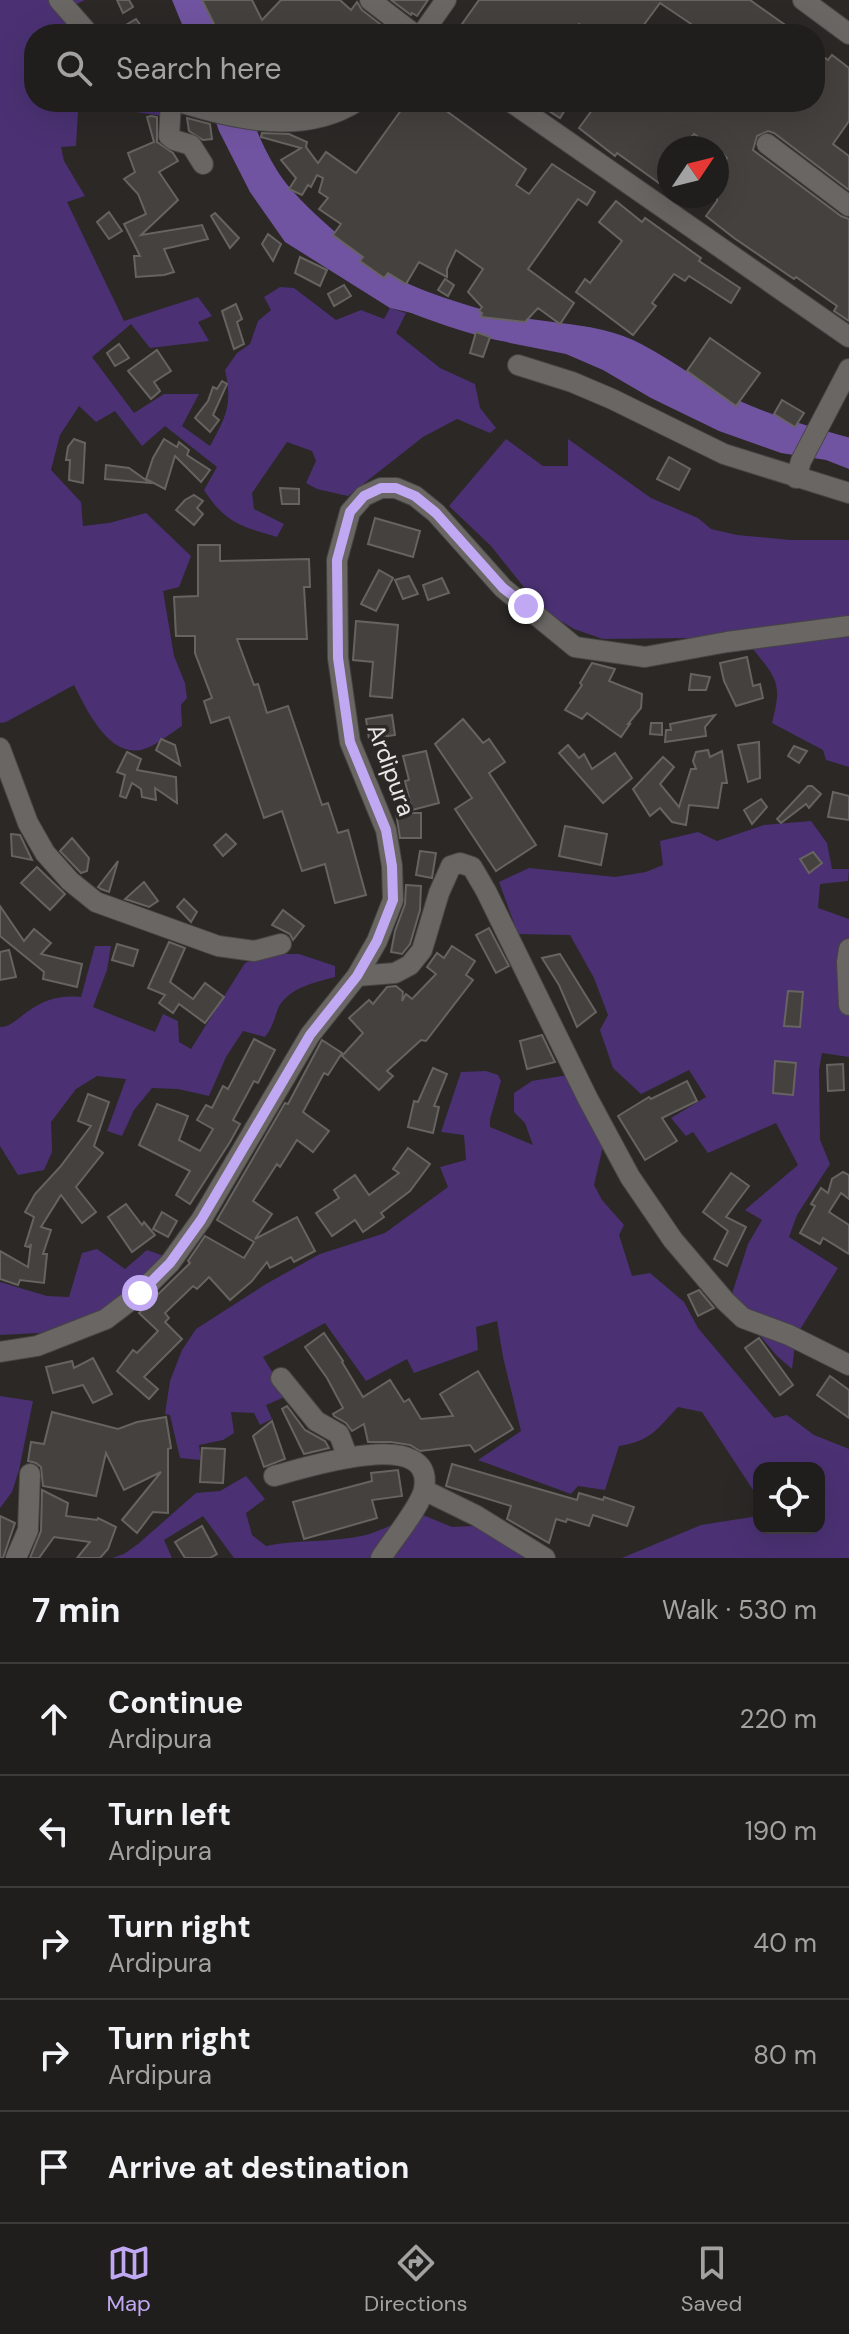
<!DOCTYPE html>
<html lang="en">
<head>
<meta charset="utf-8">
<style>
  :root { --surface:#201e1c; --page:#2d2b29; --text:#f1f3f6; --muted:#a2a2a3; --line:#3d3c3b; --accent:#c1a8f3 }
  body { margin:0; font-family:"DM Sans",sans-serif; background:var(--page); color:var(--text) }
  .controls { position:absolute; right:24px; bottom:24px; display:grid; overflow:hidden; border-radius:16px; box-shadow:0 8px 32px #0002 }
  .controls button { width:72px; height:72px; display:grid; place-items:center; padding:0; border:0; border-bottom:2px solid var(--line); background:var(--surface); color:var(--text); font:40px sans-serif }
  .compass { position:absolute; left:657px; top:136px; width:72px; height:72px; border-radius:50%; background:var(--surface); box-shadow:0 8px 32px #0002; rotate:55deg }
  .stop { position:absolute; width:24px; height:24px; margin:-18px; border:6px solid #c1a8f3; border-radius:50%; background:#fff }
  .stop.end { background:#c1a8f3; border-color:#fff; box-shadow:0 2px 8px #0008 }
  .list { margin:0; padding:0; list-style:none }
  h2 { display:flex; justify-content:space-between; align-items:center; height:104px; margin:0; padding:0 32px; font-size:34px }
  h2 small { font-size:26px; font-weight:400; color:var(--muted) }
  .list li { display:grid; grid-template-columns:52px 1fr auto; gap:24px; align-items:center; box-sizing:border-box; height:112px; padding:0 32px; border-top:2px solid var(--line) }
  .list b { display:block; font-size:30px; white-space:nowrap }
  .list p { margin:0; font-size:26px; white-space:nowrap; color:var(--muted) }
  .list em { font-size:26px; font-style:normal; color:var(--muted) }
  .icon { flex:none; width:44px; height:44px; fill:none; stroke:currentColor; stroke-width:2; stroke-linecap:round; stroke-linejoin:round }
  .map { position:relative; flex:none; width:849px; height:1558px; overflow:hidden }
  .search { position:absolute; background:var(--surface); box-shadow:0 8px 32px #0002; left:24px; right:24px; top:24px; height:88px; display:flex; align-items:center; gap:20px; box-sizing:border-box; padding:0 28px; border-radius:32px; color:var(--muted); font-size:30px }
  .sheet { height:664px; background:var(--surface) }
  nav { display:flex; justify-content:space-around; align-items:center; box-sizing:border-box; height:112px; border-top:2px solid var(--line); background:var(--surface); font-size:22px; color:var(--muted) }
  nav a { display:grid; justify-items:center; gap:4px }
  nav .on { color:var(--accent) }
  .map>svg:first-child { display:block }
</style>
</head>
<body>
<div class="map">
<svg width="849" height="1558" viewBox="0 0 849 1558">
  <rect width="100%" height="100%" fill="#2b2826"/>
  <g fill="#4b3173">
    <path d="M0 0H85L60 12 79 34H34V102H174L186 106 183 114 177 118 122 110 78 111 76 146 61 147 64 161 85 196 67 202 124 321 198 297 212 316 198 322 209 341 150 348 131 324 92 357 134 413 164 394H199L182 426 210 446C226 416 233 405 225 370L237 353 250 344 258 321 271 310 264 297 280 287 294 288 336 320 361 310 384 319 390 308 406 313 396 333 440 368 475 384 480 408 496 428 490 433 457 419 423 437 348 496 317 489 306 483 316 461 312 451 287 442 252 493 254 509 284 524 277 537C241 526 226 524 204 490L217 467 165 426 142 446 115 411 96 422 79 406 60 435 51 470 81 502 83 526 109 523 146 513 191 556 179 587 163 591 174 656 185 683 187 698 181 705 182 726C171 733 157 745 144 749 109 760 86 708 74 685L6 722 0 723Z"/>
    <path d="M506 439 543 466H568V439L651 498 698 518 711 529 737 535 790 540H849V767L826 760 823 750 772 723C782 684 778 680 753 649L693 658 688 638 603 639 574 629 542 610 491 546 449 506Z"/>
    <polygon points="811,821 827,843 832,869 849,869 848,881 820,884 818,908 849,919 849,1057 822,1053 819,1070 820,1140 830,1164 797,1215 789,1237 838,1268 796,1336 792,1369 777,1356 730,1300 748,1244 762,1220 745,1210 798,1165 776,1123 708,1153 693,1132 686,1136 671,1118 706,1097 689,1070 641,1094 613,1068 600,1030 608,1015 594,978 570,935 518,934 499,882 529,868 615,877 646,872 663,865 660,841 698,832 717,841 764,825"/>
    <path d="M95 946H111L107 970 93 1007 155 1032 163 1014 178 1021 179 1042 191 1049 245 963 269 954H299L335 966V977C317 982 295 986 282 1002 275 1010 276 1023 265 1037L243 1031 226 1057 209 1096 178 1089 152 1088 134 1110 122 1136 107 1131 126 1079 97 1076 76 1089 51 1122 52 1152 44 1170 18 1175 0 1146V1027C11 1027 18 1018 27 1012 45 999 60 995 81 997Z"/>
    <path d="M486 1071 498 1075 501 1081 490 1119V1127L533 1145 525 1123 514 1112V1093L532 1081 568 1075 604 1142 594 1185 602 1200 624 1225 619 1235 632 1276 650 1273 684 1302 698 1328 774 1418 787 1415 814 1435 849 1449V1558H622L701 1525 758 1516 759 1513V1528H819V1468H759V1499L702 1412 678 1407C657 1429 651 1441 619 1446L605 1490 578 1486 571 1494 478 1460 521 1431 503 1357 497 1321 476 1327 478 1350 414 1373 407 1359 366 1381 325 1323 263 1357 287 1396 266 1405 272 1419 260 1425 254 1413 231 1412 234 1433 223 1440 199 1445 201 1460 180 1458 170 1415 165 1414 170 1381 182 1350 196 1329 266 1284 320 1254 385 1233 448 1187 440 1167 466 1160 464 1135 441 1132 461 1072Z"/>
    <polygon points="97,1249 125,1269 147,1250 164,1256 137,1287 77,1331 0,1335 0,1282 47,1296 69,1297 82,1253"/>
    <polygon points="0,1396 33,1401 19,1470 12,1492 0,1508"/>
    <path d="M246 1476 265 1499 246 1513 252 1535 266 1546C299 1539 333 1543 366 1535 383 1530 401 1520 418 1513L452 1527 473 1526 502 1535 544 1558H234L203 1516 164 1540 172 1558H112L124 1554 138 1544 196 1493 220 1491Z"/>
  </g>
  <g fill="#7154a1">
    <polygon points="172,0 189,0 204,34 186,34"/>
    <path d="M209 102H226C240 131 252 162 269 189 323 275 419 311 513 333 543 340 575 338 603 350 642 366 678 391 716 409 758 430 803 440 849 450V469L826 460 781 453 719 431 651 398 603 370 566 354 510 343 447 321 390 308 285 242 250 192 219 131Z"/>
  </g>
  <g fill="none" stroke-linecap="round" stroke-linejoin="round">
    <g stroke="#7154a1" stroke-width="26">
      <polyline points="189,0 206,34"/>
      <path d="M233 102C241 129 252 155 267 179 289 214 358 271 394 291 418 304 482 325 509 329 549 336 591 336 628 352 658 366 683 386 712 402 755 425 802 438 849 451"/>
    </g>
  </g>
  <g fill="#44413e" stroke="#676360" stroke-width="2">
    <polygon points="117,0 129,0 133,7 123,13"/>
    <polygon points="202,0 252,0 262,20 281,0 340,0 351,10 357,2 362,10 393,34 249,34 252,27 237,34 219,34"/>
    <polygon points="391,0 428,0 417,16 412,13 411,15"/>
    <polygon points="479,0 750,0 798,34 706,34 660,3 643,26 654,34 592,34 579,24 572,34 455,34"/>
    <polygon points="136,19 147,34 129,34 124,26"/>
    <polygon points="815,51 828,60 832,55 849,68 849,121 833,144 849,156 849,190 774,133 768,131 757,136 753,150 841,216 849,219 849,321 834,311 837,306 796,277 794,279 734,238 706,216 717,201 717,172 727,158 717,148 713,148 694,134 683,148 669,148 669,168 659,183 617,153 615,156 579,128 598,102 815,102"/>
    <polygon points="407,102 434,102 526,169 516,185 529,194 552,164 595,192 587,205 578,199 528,269 574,303 560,324 538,308 525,322 481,317 482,313 479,311 482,307 468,292 483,269 456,250 447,269 447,277 419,262 406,284 388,273 384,278 360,261 363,257 333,235 341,224 319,209 328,198 319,192 323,178 317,175 311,187 308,185 302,195 289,189 296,178 281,160 301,148 261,137 262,133 289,134 307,142 306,147 318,163 326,152 356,173"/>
    <polygon points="535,102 570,102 560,118"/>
    <polygon points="151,116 157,117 157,142 173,153 178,161 159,172 178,200 141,235 202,225 208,239 164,249 174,272 164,275 136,277 134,256 140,256 124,224 146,214 138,194 124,179 135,172 128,153 154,142 147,117"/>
    <polygon points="187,118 210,124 212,139 203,140 189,131"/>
    <polygon points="616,201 642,222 645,218 701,258 699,261 740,288 731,303 689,276 685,281 674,274 652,303 656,306 633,335 576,292 585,279 590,283 622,241 599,222"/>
    <polygon points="109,212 122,231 109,239 97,222"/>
    <polygon points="215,213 239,238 230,248 211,216"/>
    <polygon points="268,234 281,244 273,261 262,244"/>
    <polygon points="300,257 327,270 320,286 295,273"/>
    <polygon points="445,279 454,285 448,296 438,290"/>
    <polygon points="344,285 351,296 334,306 328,294"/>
    <polygon points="236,304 242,319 237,322 244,344 234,349 222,311"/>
    <polygon points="476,332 490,337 483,357 470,353"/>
    <polygon points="710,338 760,373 736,406 687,371"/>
    <polygon points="119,344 129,358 115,366 107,353"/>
    <polygon points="157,350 171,371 154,382 160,391 151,399 128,371"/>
    <polygon points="222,381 227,384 213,415 219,420 210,432 195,418 208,401 213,387 217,389"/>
    <polygon points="782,400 804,413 795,427 774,414"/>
    <polygon points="74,439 85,443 83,483 69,480 70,460 66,460 68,447"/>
    <polygon points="164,439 177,447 179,442 189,450 187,455 210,470 201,482 175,456 165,489 146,479 153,458"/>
    <polygon points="669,457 690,469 679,490 657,479"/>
    <polygon points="106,465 129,468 150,483 105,479"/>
    <polygon points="280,488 299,489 299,504 282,504"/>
    <polygon points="194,495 203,501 197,508 203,514 194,525 176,510 185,500"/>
    <polygon points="375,518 420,531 413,557 368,544"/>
    <polygon points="198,545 220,545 220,561 309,559 310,587 304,587 307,639 237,639 254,685 258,684 267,713 288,706 322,805 328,803 338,833 348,830 366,895 335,903 325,864 302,871 282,811 264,818 229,717 211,723 204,701 212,698 195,653 195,636 176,636 174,597 198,596"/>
    <polygon points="379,570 393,578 376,611 361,604"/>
    <polygon points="409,576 418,594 403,599 395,580"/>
    <polygon points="442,578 449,593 428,600 423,585"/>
    <polygon points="356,621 398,625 392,698 370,696 373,662 353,660"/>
    <polygon points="747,657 753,686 760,684 763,698 736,706 724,681 720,663"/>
    <polygon points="592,663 615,669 609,681 642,694 641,708 628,724 630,724 621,737 587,713 582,719 565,710 582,685 580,683"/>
    <polygon points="691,674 710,677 706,690 689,690"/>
    <polygon points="392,715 395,735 369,739 366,719"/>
    <polygon points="715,715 705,727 706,736 665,742 666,730 671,730 670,724"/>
    <polygon points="463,719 483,743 489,739 505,762 489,773 536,845 496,871 455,809 472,798 435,744"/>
    <polygon points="651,723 662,723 662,735 650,734"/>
    <polygon points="161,739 175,745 180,765 156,750"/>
    <polygon points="759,742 760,778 748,782 738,745"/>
    <polygon points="568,745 579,758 584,754 592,769 615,753 632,778 603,803 559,753"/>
    <polygon points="794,746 807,751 799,763 788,756"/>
    <polygon points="708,750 710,757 722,751 727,783 722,783 718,808 689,805 686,825 672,822 660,808 650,816 633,789 663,757 674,767 660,784 679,807 691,769 696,769 693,761 696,752"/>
    <polygon points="426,751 439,803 412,810 405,781 409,780 403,756"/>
    <polygon points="127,752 141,759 137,770 176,777 177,803 155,788 156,800 142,797 141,789 132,783 126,798 120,796 125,775 117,772"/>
    <polygon points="808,786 812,786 821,794 809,808 806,804 781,823 777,819"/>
    <polygon points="833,792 849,796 849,820 828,817"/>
    <polygon points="761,799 767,807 752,824 744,810"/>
    <polygon points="396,813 421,813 421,838 400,838"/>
    <polygon points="565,826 607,834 601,865 559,856"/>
    <polygon points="11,834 20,835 32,860 12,856"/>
    <polygon points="226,834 236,844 223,856 214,845"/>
    <polygon points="72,838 89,858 87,871 81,873 60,851"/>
    <polygon points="420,851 436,853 432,878 416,875"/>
    <polygon points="813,852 822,863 809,873 800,859"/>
    <polygon points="118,861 109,892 101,889 98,887"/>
    <polygon points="37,867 65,894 50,910 21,883"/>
    <polygon points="144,882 158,901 149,907 125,899"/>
    <polygon points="406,885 421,886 420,910 410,944 402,954 391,952 395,931 405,904"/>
    <polygon points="184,899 197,912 191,922 177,907"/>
    <polygon points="0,906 24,941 34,929 51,943 41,954 82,964 77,987 43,979 44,972 0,936"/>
    <polygon points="283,910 304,926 293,940 290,934 272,925"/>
    <polygon points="489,928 509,966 496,973 476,935"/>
    <polygon points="169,942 185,948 170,982 193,999 205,983 224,997 205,1023 179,1004 173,1013 159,1003 165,995 148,988"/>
    <polygon points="117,944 138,950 133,966 112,960"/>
    <polygon points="452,946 475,961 466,975 473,980 426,1041 421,1040 387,1071 393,1076 379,1090 342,1056 363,1033 349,1018 369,1000 373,1004 387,987 396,986 403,992 402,1001 406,994 412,999 436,974 427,967 437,953 444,958"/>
    <polygon points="9,950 16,977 0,980 0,952"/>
    <polygon points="560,954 596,1012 577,1027 559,985 542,958"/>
    <polygon points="788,991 803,992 800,1027 784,1026"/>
    <polygon points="542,1035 555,1062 527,1069 520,1041"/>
    <polygon points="254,1039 275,1050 258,1083 254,1081 233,1120 240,1124 230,1142 190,1204 176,1195 190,1171 139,1145 157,1104 188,1116 179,1140 200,1151 213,1129 197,1120 206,1105 212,1108 223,1086 228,1089"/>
    <polygon points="322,1040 342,1053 328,1075 324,1073 303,1112 329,1131 313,1152 297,1140 280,1167 277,1164 253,1201 272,1214 255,1239 297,1217 315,1251 294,1262 291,1257 270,1268 267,1262 252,1281 230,1300 209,1277 197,1289 193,1286 165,1313 169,1318 165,1322 182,1339 144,1377 158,1389 149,1399 117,1371 133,1350 137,1353 158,1331 139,1313 190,1263 188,1261 205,1236 244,1258 254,1242 217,1220 285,1103 288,1104"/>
    <polygon points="775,1061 796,1063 793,1095 773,1093"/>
    <polygon points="843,1064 844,1090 828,1091 827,1065"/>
    <polygon points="433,1068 447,1074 434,1106 439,1107 433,1133 408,1127 414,1101 418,1102"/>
    <polygon points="687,1081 697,1101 662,1118 677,1141 645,1160 618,1116 649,1097 651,1099"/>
    <polygon points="88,1094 109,1102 94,1146 103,1153 76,1187 96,1212 82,1223 61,1195 41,1227 51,1230 43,1254 47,1254 44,1283 20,1280 18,1285 0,1279 0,1251 28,1267 31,1244 29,1247 25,1246 34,1217 25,1212 35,1194 60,1167 91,1126 78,1121"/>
    <polygon points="408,1148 430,1164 410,1191 381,1213 384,1217 363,1232 355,1220 332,1236 316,1213 339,1198 334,1190 355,1175 369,1195 399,1173 393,1169"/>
    <polygon points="843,1172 849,1175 849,1199 841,1193 829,1212 849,1225 849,1254 823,1238 820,1244 800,1233 815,1206 811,1204 821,1188 828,1193 832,1179"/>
    <polygon points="731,1173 749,1186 726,1217 746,1227 727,1266 714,1259 728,1231 703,1212"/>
    <polygon points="126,1204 142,1225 144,1222 155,1235 132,1252 108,1217"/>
    <polygon points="162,1212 177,1221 168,1237 153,1229"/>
    <polygon points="699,1290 714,1308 698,1316 688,1295"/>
    <polygon points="324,1333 343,1361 342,1362 363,1397 390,1380 404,1402 409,1399 421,1419 453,1416 440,1394 478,1371 513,1429 475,1452 470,1445 420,1451 410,1445 391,1442 368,1442 364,1424 352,1431 346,1423 334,1416 333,1414 343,1408 327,1378 305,1347"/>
    <polygon points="759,1338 793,1385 780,1395 745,1348"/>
    <polygon points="93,1358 112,1394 93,1403 83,1385 53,1393 46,1367 72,1361 74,1368"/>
    <polygon points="830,1376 849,1390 849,1418 817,1395"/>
    <polygon points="287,1406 305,1430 325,1441 329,1448 304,1454 282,1409"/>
    <polygon points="52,1412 118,1429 137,1422 166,1417 171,1448 168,1449 168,1513 153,1512 137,1533 122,1520 161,1472 124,1490 106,1453 96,1496 43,1486 41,1467 36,1463 28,1461 31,1442 44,1444"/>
    <polygon points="272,1421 285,1459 264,1467 253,1436"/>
    <polygon points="202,1448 225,1449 223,1483 200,1482"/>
    <polygon points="452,1464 577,1500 579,1493 603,1500 604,1497 634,1507 627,1526 593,1515 589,1526 567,1519 566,1522 556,1519 549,1543 507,1519 511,1506 446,1486"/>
    <polygon points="398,1470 402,1496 372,1500 377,1518 304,1539 293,1502 372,1481 371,1473"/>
    <polygon points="42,1490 68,1503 66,1516 97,1520 98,1518 116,1527 108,1549 100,1558 77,1558 90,1542 54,1537 39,1558 30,1558 41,1531"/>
    <polygon points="0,1516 15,1523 3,1558 0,1558"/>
    <polygon points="202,1526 217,1554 210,1558 185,1558 175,1542"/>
  </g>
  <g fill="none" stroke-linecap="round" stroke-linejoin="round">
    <g stroke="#474543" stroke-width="22">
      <g id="minor">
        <polyline points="59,0 89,34"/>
        <polyline points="370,0 414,34"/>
        <polyline points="803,0 849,34"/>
        <polyline points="422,34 446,0"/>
        <polyline points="171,102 169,136 174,140 191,145 203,164"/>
        <path d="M180 102C236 120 304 135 356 102"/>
        <polyline points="511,102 849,337"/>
        <polyline points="767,144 849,206"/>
        <polyline points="518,365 572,382 612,399 724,454 849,493"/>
        <polyline points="796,478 801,461 849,369"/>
        <polyline points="0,748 28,823 45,853 70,881 96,902 218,946 254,951 281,944"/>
        <polyline points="849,949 847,962 849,1005"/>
        <polyline points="357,976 395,973 410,965 422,950 439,893 451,866 460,863 472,867 486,891 588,1099 630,1177 673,1240 725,1301 743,1318 789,1335 849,1365"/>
        <polyline points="0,1352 37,1346 106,1319 140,1293 170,1263 201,1220 310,1035 357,976 377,941 393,900 392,866 386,830 350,742 338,658 337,560 350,512 364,496 381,488 396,488 415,496 436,513 503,588 575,647 645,657 727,642 849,626"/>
        <polyline points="281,1378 316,1421 339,1434 348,1458"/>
        <path d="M274 1476C302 1469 436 1424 424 1489 421 1506 391 1542 381 1558"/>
        <polyline points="424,1490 477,1516 545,1558"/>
        <polyline points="16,1558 28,1530 30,1474"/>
      </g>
    </g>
    <use href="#minor" stroke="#696663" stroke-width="20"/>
  </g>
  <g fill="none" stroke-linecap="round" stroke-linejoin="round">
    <polyline stroke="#c1a8f3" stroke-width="10" points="140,1293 170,1263 201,1220 310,1035 357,976 377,941 393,900 392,866 386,830 350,742 338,658 337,560 350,512 364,496 381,488 396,488 415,496 436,513 503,588 526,606"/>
  </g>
  <g text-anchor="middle" stroke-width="7" stroke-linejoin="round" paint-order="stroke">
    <g font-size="24" fill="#e9e8e6" stroke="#2b2826">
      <text transform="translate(391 770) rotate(70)" y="8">Ardipura</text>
    </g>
  </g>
</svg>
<div class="controls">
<button><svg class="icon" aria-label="locate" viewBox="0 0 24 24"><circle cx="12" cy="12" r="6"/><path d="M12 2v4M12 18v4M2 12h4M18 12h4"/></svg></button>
</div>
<svg class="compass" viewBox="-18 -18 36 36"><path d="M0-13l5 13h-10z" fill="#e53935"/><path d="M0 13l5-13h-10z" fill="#a2a2a3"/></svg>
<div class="stop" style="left:140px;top:1293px"></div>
<div class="stop end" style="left:526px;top:606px"></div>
<div class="search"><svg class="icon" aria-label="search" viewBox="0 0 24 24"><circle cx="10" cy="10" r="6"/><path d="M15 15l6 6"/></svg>Search here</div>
</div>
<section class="sheet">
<h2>7 min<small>Walk · 530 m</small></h2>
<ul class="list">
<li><svg class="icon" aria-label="ahead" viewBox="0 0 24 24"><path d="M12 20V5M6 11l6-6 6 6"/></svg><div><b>Continue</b><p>Ardipura</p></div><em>220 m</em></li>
<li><svg class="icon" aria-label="left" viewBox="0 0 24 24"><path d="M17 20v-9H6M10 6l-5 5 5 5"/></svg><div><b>Turn left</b><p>Ardipura</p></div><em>190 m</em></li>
<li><svg class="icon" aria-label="right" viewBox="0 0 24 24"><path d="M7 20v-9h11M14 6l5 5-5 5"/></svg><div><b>Turn right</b><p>Ardipura</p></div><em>40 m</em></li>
<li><svg class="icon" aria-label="right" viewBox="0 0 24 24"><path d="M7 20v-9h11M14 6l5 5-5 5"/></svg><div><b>Turn right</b><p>Ardipura</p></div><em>80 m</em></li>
<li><svg class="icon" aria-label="arrive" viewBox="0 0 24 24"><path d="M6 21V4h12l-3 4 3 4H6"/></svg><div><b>Arrive at destination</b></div></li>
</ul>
</section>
<nav>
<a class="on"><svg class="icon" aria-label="map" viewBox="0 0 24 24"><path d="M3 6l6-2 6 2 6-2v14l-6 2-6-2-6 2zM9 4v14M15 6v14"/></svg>Map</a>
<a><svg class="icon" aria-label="directions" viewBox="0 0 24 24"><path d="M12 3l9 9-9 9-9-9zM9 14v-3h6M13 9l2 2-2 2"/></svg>Directions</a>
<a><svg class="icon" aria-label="saved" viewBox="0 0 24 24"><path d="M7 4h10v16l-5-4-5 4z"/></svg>Saved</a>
</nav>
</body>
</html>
